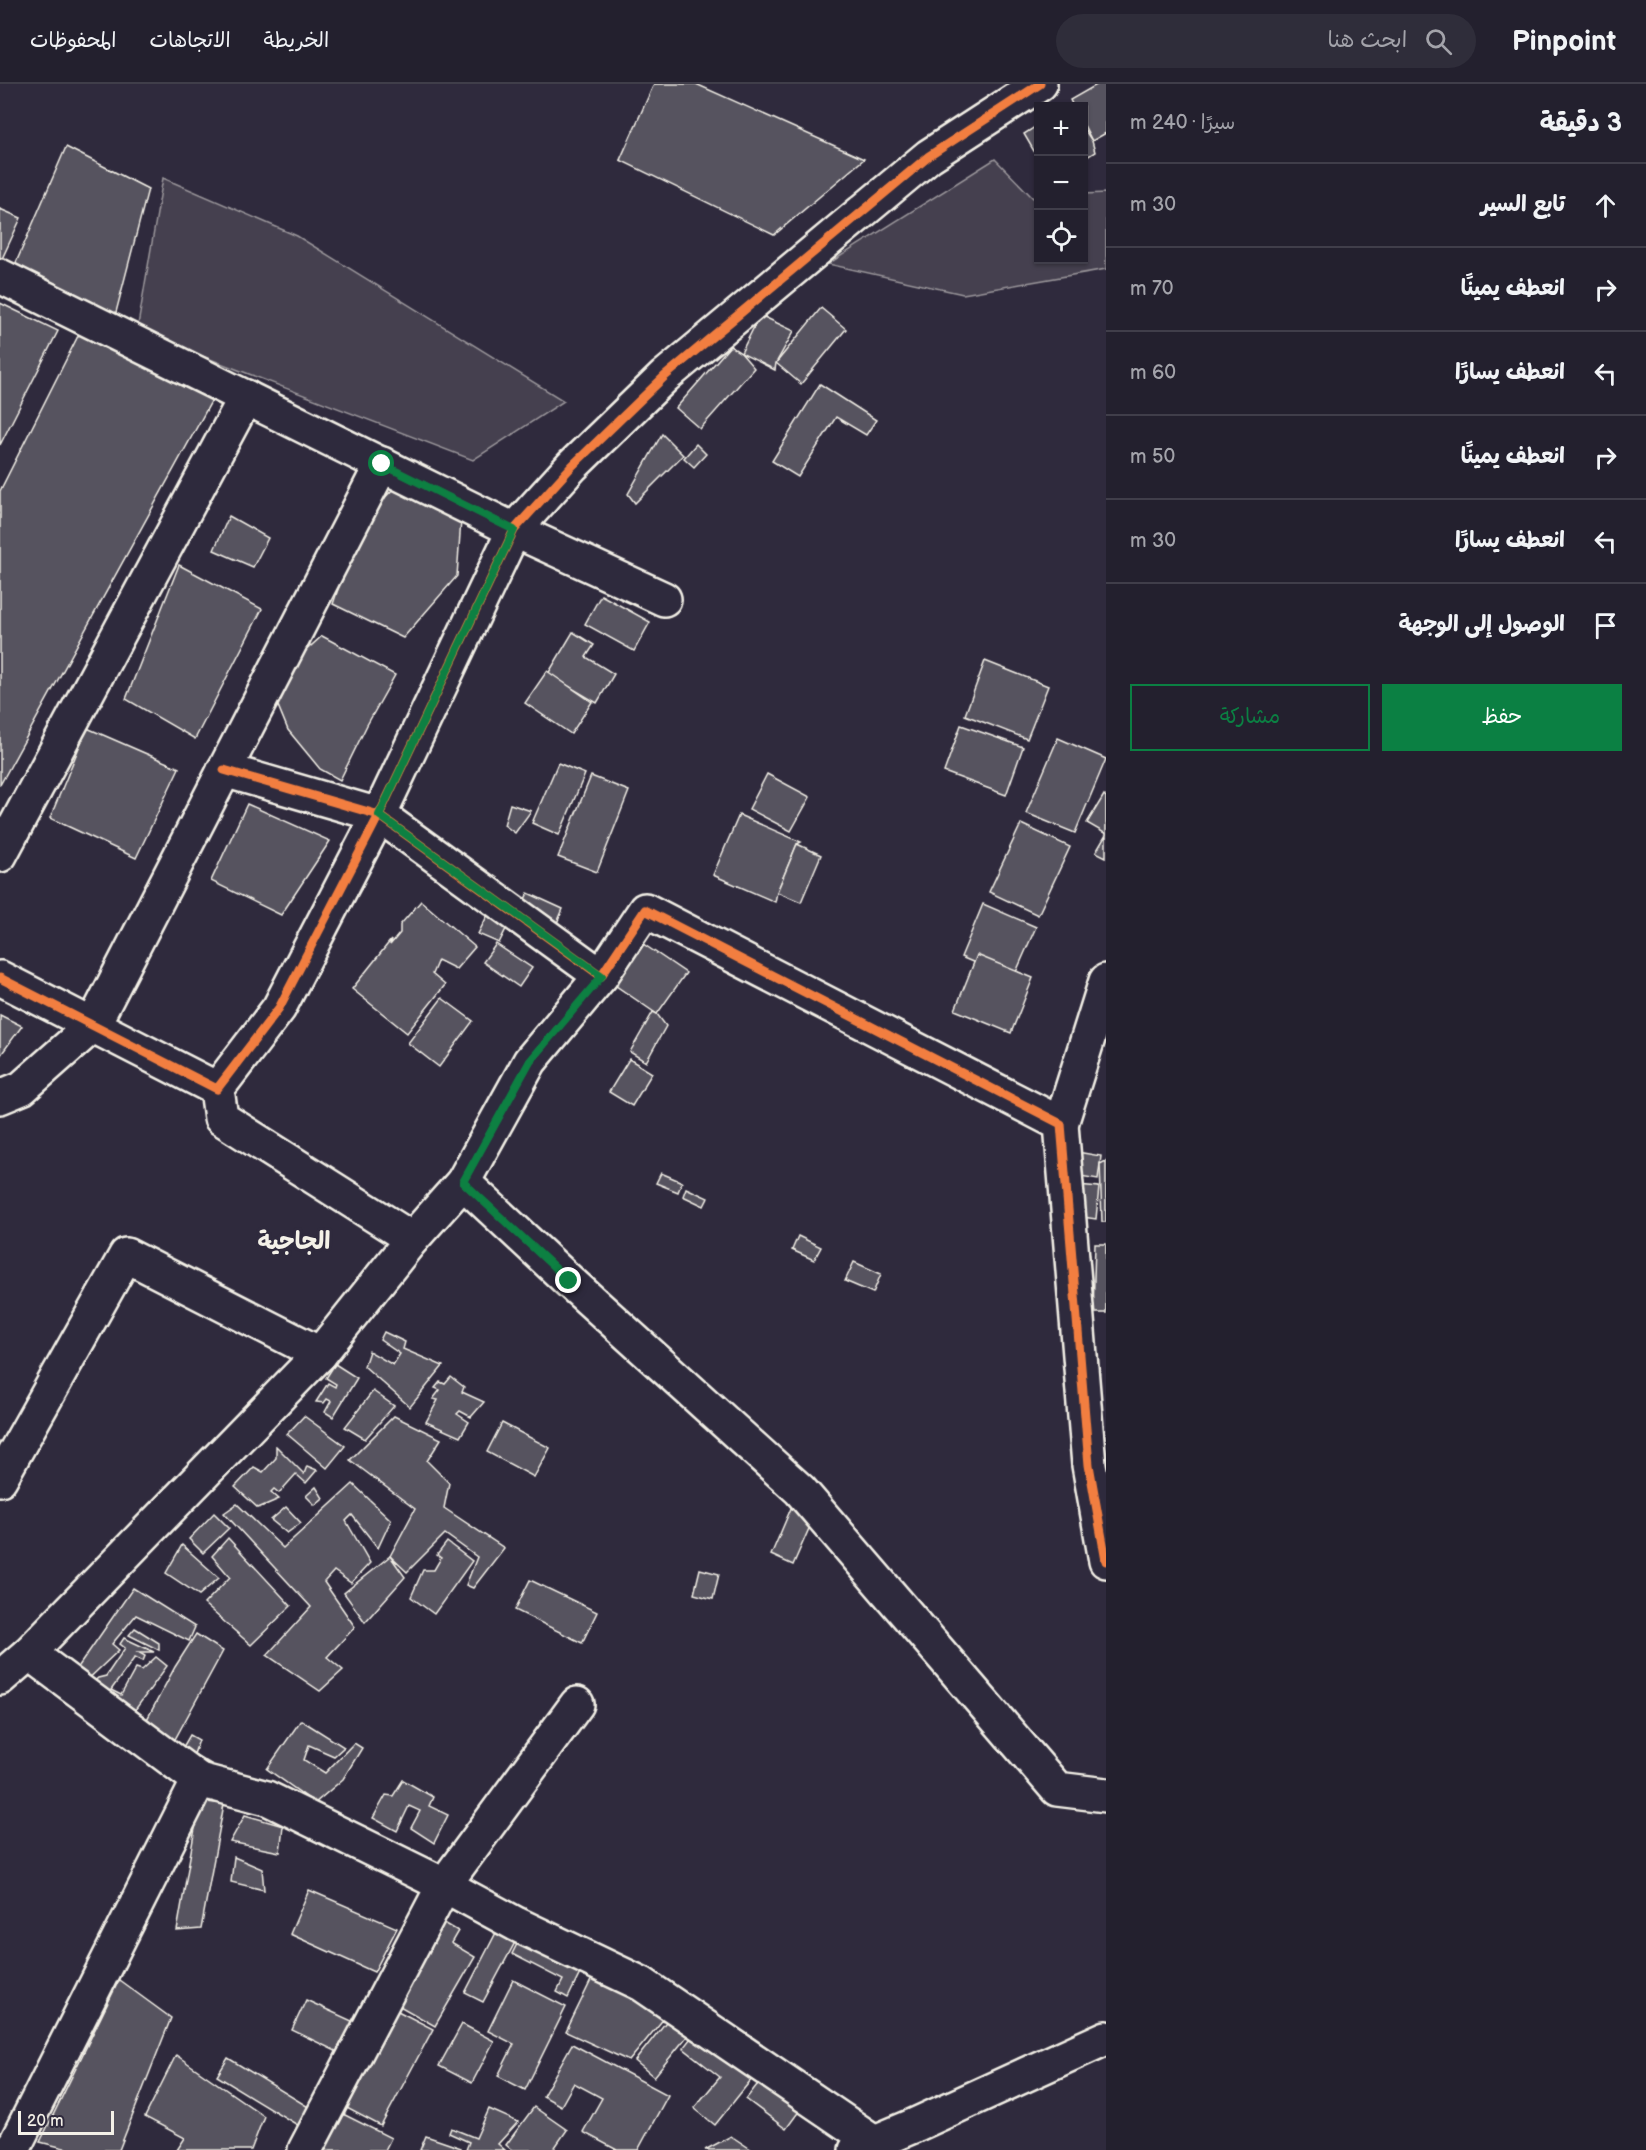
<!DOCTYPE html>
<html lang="ar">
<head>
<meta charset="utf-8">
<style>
  :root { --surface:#23202e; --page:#2f2d3a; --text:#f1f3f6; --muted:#a3a3aa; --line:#403e4a; --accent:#0b8043 }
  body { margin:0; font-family:"Balsamiq Sans","Playpen Sans Arabic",sans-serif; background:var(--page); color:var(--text); direction:rtl }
  .controls { position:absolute; right:18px; top:18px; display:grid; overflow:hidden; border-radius:0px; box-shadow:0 2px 4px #0004 }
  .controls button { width:54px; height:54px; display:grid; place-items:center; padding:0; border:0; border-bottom:2px solid var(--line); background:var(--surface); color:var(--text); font:30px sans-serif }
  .scale { position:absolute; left:18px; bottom:15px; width:96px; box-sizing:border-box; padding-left:6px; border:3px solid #f4f1e8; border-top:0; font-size:16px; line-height:21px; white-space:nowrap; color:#f4f1e8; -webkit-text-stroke:4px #2f2a3d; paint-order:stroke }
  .stop { position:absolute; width:18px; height:18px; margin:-14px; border:4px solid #0b8043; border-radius:50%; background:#fff }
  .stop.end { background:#0b8043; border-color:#fff; box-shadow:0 2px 6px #0008 }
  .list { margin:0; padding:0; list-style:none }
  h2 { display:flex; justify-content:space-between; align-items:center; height:78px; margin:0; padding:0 24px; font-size:26px }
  h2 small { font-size:20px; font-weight:400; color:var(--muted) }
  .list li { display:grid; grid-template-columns:39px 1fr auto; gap:18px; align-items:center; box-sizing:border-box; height:84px; padding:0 24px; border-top:2px solid var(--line) }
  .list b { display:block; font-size:22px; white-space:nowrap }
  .list em { font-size:20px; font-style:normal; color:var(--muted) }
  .actions { display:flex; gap:12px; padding:18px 24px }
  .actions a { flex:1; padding:14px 0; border:2px solid var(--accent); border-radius:0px; text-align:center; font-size:21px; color:var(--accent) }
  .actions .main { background:var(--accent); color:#fff }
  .icon { flex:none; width:33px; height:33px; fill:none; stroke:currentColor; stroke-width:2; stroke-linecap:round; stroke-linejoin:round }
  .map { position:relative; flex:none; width:1106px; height:2066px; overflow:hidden; direction:ltr }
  header { display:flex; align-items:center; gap:36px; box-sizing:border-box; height:84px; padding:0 30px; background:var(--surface); border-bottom:2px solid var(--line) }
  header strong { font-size:28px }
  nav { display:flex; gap:33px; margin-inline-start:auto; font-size:21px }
  .search { width:420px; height:54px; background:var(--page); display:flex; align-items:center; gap:15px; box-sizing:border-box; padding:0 21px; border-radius:33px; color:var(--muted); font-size:22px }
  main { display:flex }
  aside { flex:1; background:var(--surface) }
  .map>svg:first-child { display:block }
</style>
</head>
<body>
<header>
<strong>Pinpoint</strong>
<div class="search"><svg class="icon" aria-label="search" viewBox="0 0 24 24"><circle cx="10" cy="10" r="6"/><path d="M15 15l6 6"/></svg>ابحث هنا</div>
<nav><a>الخريطة</a><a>الاتجاهات</a><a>المحفوظات</a></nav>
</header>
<main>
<aside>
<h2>3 دقيقة<small>سيرًا · 240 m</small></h2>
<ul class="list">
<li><svg class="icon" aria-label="ahead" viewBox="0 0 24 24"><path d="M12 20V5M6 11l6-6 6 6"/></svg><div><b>تابع السير</b></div><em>30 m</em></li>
<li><svg class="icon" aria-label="right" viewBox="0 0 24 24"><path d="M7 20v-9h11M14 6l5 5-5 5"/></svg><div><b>انعطف يمينًا</b></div><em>70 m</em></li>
<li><svg class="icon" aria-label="left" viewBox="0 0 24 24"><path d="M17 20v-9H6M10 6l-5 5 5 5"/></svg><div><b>انعطف يسارًا</b></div><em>60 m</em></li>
<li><svg class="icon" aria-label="right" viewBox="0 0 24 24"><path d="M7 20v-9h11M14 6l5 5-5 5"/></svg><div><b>انعطف يمينًا</b></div><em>50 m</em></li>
<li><svg class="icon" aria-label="left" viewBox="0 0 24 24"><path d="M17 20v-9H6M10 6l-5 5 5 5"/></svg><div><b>انعطف يسارًا</b></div><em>30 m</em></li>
<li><svg class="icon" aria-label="arrive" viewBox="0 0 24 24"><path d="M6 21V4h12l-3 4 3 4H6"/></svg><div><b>الوصول إلى الوجهة</b></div></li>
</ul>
<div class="actions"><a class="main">حفظ</a><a>مشاركة</a></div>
</aside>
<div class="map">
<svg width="1106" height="2066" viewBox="0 0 1106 2066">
  <rect width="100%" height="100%" fill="#2f2a3d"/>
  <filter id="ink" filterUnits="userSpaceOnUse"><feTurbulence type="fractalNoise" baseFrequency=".0167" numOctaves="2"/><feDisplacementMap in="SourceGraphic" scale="12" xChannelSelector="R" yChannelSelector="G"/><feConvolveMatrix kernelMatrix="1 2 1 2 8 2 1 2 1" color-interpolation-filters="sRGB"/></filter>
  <g filter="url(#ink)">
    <g fill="#454050" stroke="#9c989c" stroke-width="1.5">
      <polygon points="995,75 1033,114 1038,114 1038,176 1084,176 1084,110 1106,109 1106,185 963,210 828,180"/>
      <polygon points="163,94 297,152 564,317 473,376 137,247"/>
    </g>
    <g fill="#56525f" stroke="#f4f1e8" stroke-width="1.5">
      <polygon points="654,0 696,0 864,75 774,151 620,76"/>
      <polygon points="1098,0 1106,0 1106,49 1092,57 1084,41 1084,22 1073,22 1070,16"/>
      <polygon points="1038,41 1038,74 1024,50"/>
      <polygon points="1084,45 1092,57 1095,68 1084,75"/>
      <polygon points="66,63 148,105 114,236 12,188"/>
      <polygon points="0,125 21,134 0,179"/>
      <polygon points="0,219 58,247 0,361"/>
      <polygon points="821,224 846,245 801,300 776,279"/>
      <polygon points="760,231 794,247 776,279 775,286 741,269"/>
      <polygon points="80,248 214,312 0,701 0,407"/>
      <polygon points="730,262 741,269 754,284 700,345 676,324"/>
      <polygon points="820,300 876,336 866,351 836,333 798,393 772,377"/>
      <polygon points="662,350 683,371 635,419 628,410"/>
      <polygon points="696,360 706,370 694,383 684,374"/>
      <polygon points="396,402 461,436 457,492 403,554 333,520 360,440"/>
      <polygon points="229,432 268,454 253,483 214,466"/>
      <polygon points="179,481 262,525 195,655 126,615"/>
      <polygon points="601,511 650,538 634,567 585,540"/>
      <polygon points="573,548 594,561 586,573 614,590 597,619 548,590"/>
      <polygon points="322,552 395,591 367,641 340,696 320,685 288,646 269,600"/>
      <polygon points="985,577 1048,602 1027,655 965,631"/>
      <polygon points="547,587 592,618 571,650 525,619"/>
      <polygon points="961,641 1023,663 1006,711 944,688"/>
      <polygon points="87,644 179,684 136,774 50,734"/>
      <polygon points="1058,654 1106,675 1075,749 1026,729"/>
      <polygon points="558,679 585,690 559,751 532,739"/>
      <polygon points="767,690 810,713 791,747 749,725"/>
      <polygon points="591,692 629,707 597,788 558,773"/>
      <polygon points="1104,711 1106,713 1106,750 1087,739"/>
      <polygon points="247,720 330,757 281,831 211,797"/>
      <polygon points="510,720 531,727 515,749 504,741"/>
      <polygon points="739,731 801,758 797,760 777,808 775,818 713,791"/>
      <polygon points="1021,740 1070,763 1038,831 989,808"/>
      <polygon points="1106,751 1106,773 1096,768"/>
      <polygon points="797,760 821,771 801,818 777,808"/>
      <polygon points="501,805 521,815 499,859 478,850"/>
      <polygon points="528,809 563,825 554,846 518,830"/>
      <polygon points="421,817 475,863 456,885 438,876 432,890 445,901 407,949 352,905 391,856 390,861 400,849 400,841"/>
      <polygon points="983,820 1036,843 1013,895 961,873"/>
      <polygon points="618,843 686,889 657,930 590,884"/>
      <polygon points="496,860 532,884 519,903 483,878"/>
      <polygon points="977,871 1033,894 1011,949 955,926"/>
      <polygon points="442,914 473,937 439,983 408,959"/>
      <polygon points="653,928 657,930 666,942 646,978 630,968"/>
      <polygon points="0,931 22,942 0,972"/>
      <polygon points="629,975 652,989 632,1022 609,1008"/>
      <polygon points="1077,1068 1101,1072 1098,1095 1074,1091"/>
      <polygon points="1106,1077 1106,1138 1102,1138 1100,1080"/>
      <polygon points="661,1089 682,1098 678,1108 656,1099"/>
      <polygon points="1078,1101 1099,1103 1096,1135 1076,1132"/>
      <polygon points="686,1104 708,1114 704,1122 683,1112"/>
      <polygon points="798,1152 821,1163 814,1176 792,1166"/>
      <polygon points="1095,1160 1106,1160 1106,1229 1093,1229"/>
      <polygon points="854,1178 881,1190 873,1209 845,1197"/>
      <polygon points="384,1248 405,1258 403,1265 443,1282 410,1323 364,1282 369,1267 393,1281 400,1270 380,1256"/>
      <polygon points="335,1280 357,1294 333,1333 325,1328 331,1317 327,1315 324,1319 316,1318 328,1299 335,1303 336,1300 326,1294"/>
      <polygon points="451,1293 464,1303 462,1308 484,1318 471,1333 460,1327 457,1330 469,1338 460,1353 426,1338 438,1316 433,1315 440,1306 435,1304 440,1298 445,1300"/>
      <polygon points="373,1307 394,1322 365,1355 345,1343"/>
      <polygon points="304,1332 345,1362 327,1384 287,1350"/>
      <polygon points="394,1332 441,1355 427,1377 449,1399 444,1424 504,1464 473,1504 466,1501 477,1473 445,1450 407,1488 390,1472 415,1425 350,1376"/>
      <polygon points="502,1339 550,1364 534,1393 487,1368"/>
      <polygon points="276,1362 304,1390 307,1382 317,1386 306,1399 296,1390 279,1409 274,1405 271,1408 279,1415 258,1424 235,1403 254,1383 263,1388 276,1374"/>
      <polygon points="353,1400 391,1436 378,1464 352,1431 346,1437 370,1479 351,1499 334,1487 324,1498 355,1543 327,1573 343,1586 320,1607 267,1571 311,1523 224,1429 237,1420 283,1464"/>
      <polygon points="316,1403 323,1414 315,1421 306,1412"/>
      <polygon points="792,1422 815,1431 793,1481 771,1471"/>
      <polygon points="286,1423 301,1439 287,1449 271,1436"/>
      <polygon points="214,1429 229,1444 203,1469 189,1455"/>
      <polygon points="228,1454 291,1522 251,1561 204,1520 230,1493 212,1472"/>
      <polygon points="447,1458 472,1477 434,1530 411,1513 423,1486 434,1486 441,1474 437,1471"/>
      <polygon points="182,1461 219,1494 199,1511 166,1489"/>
      <polygon points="390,1472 405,1493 365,1538 344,1509"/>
      <polygon points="700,1485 719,1490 713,1515 694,1510"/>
      <polygon points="530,1496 597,1528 582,1559 515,1526"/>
      <polygon points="133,1504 195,1543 189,1557 136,1531 112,1560 119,1566 82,1601 72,1592"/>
      <polygon points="135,1544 159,1559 159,1566 129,1551"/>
      <polygon points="196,1550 223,1567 174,1657 143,1643 175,1583"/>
      <polygon points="124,1554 154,1568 138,1568 145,1572 143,1577 135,1573 111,1606 121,1611 136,1584 142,1586 156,1573 167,1582 127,1637 86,1605 98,1594 106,1592 125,1564 120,1560"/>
      <polygon points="301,1636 344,1663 334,1672 309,1661 304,1676 325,1689 354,1659 362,1664 343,1695 315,1719 267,1685"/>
      <polygon points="190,1651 199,1656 194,1670 211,1680 207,1688 179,1670"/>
      <polygon points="403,1696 433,1713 429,1722 448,1731 434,1759 411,1744 420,1727 409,1722 397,1747 373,1734 386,1711 393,1712"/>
      <polygon points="197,1717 224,1720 201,1845 177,1847 197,1733"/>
      <polygon points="245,1731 283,1742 280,1768 230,1758"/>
      <polygon points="234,1773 262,1785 264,1806 231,1798"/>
      <polygon points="309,1806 397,1844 374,1888 290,1850"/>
      <polygon points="436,1834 458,1847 451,1859 475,1873 435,1942 389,1916"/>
      <polygon points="501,1839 520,1849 483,1918 465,1909"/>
      <polygon points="522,1850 584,1881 568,1914 557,1908 563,1896 512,1870"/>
      <polygon points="597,1884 670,1927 629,1977 566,1948"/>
      <polygon points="119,1896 171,1934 119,2066 72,2066 40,2058"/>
      <polygon points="513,1896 566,1923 525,2006 498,1992 514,1960 488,1947"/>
      <polygon points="306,1916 365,1943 348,1973 292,1946"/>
      <polygon points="392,1924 433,1945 381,2042 341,2021"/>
      <polygon points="673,1929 693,1945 654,1993 635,1977"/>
      <polygon points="462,1940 494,1957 472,1999 439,1982"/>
      <polygon points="698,1945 755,1991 715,2041 694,2024 720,1993 683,1964"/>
      <polygon points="572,1960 668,2011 638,2066 617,2066 583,2048 602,2014 574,1999 561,2022 543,2012"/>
      <polygon points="176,1971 264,2032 251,2066 177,2066 185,2054 145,2033"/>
      <polygon points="228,1974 310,2024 299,2042 217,1992"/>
      <polygon points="764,1992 803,2022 786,2045 746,2015"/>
      <polygon points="534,2023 567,2046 553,2066 512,2066 506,2061"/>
      <polygon points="489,2025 518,2038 498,2060 505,2066 466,2066 469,2058 449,2049 451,2044 476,2054"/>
      <polygon points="335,2026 391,2054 385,2066 314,2066"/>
      <polygon points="426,2052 461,2064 460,2066 420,2066"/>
      <polygon points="731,2052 752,2066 705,2066"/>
    </g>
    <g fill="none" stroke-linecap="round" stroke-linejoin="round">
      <g stroke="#f4f1e8" stroke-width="38">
        <g id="minor">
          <polyline points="0,192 514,446 664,515"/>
          <polyline points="224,686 379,731 601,892 645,826 1061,1040 1089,1381 1106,1477"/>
          <polyline points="0,771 246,313"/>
          <polyline points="0,1013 22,1004 93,941 382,380"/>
          <polyline points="1061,1040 1106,897"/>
          <polyline points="463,1098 569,1197 800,1406 1057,1705 1106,1711"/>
          <polyline points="412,1155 463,1098 530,977 601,892"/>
          <polyline points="0,1395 126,1171 320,1270"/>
          <polyline points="0,1594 29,1569 320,1270 412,1155 221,1034 217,1005"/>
          <polyline points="199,1696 267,1714 444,1801 516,1840 642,1900 874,2058"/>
          <polyline points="10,2066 16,2059 199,1696 29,1569"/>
          <polyline points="305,2066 444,1801 577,1620"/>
          <polyline points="856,2066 913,2042 1106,1954"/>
        </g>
      </g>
      <g stroke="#f4f1e8" stroke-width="38">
        <polyline id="tertiary" points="0,894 217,1005 279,924 379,731 514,446 572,382 665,292 929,72 1040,0"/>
      </g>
      <use href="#minor" stroke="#2f2a3d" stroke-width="33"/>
      <use href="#tertiary" stroke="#2f2a3d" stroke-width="33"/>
      <g stroke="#2f2a3d" stroke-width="13">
        <g id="cycleway">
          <polyline points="224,686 379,731 601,892 645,826 1061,1040 1089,1381 1106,1477"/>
          <polyline points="0,894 217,1005 279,924 379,731 514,446 572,382 665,292 929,72 1040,0"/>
        </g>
      </g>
      <use href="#cycleway" stroke="#f27e40" stroke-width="9"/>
    </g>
  </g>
  <g fill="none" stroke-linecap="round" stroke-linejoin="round" filter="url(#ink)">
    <polyline stroke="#0b8043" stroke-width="8" points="382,380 514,446 379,731 602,892 530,977 463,1098 569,1197"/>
  </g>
  <g text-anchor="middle" stroke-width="6" stroke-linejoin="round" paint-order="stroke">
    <g font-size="24" font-weight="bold" fill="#f4f1e8" stroke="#2f2a3d">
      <text x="294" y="1165">الجاجية</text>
    </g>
  </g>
</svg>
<div class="controls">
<button>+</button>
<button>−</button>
<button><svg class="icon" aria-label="locate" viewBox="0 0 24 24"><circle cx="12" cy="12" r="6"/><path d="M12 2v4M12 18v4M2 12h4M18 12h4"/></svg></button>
</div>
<div class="scale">20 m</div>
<div class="stop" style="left:382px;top:380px"></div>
<div class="stop end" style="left:569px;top:1197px"></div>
</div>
</main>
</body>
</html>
